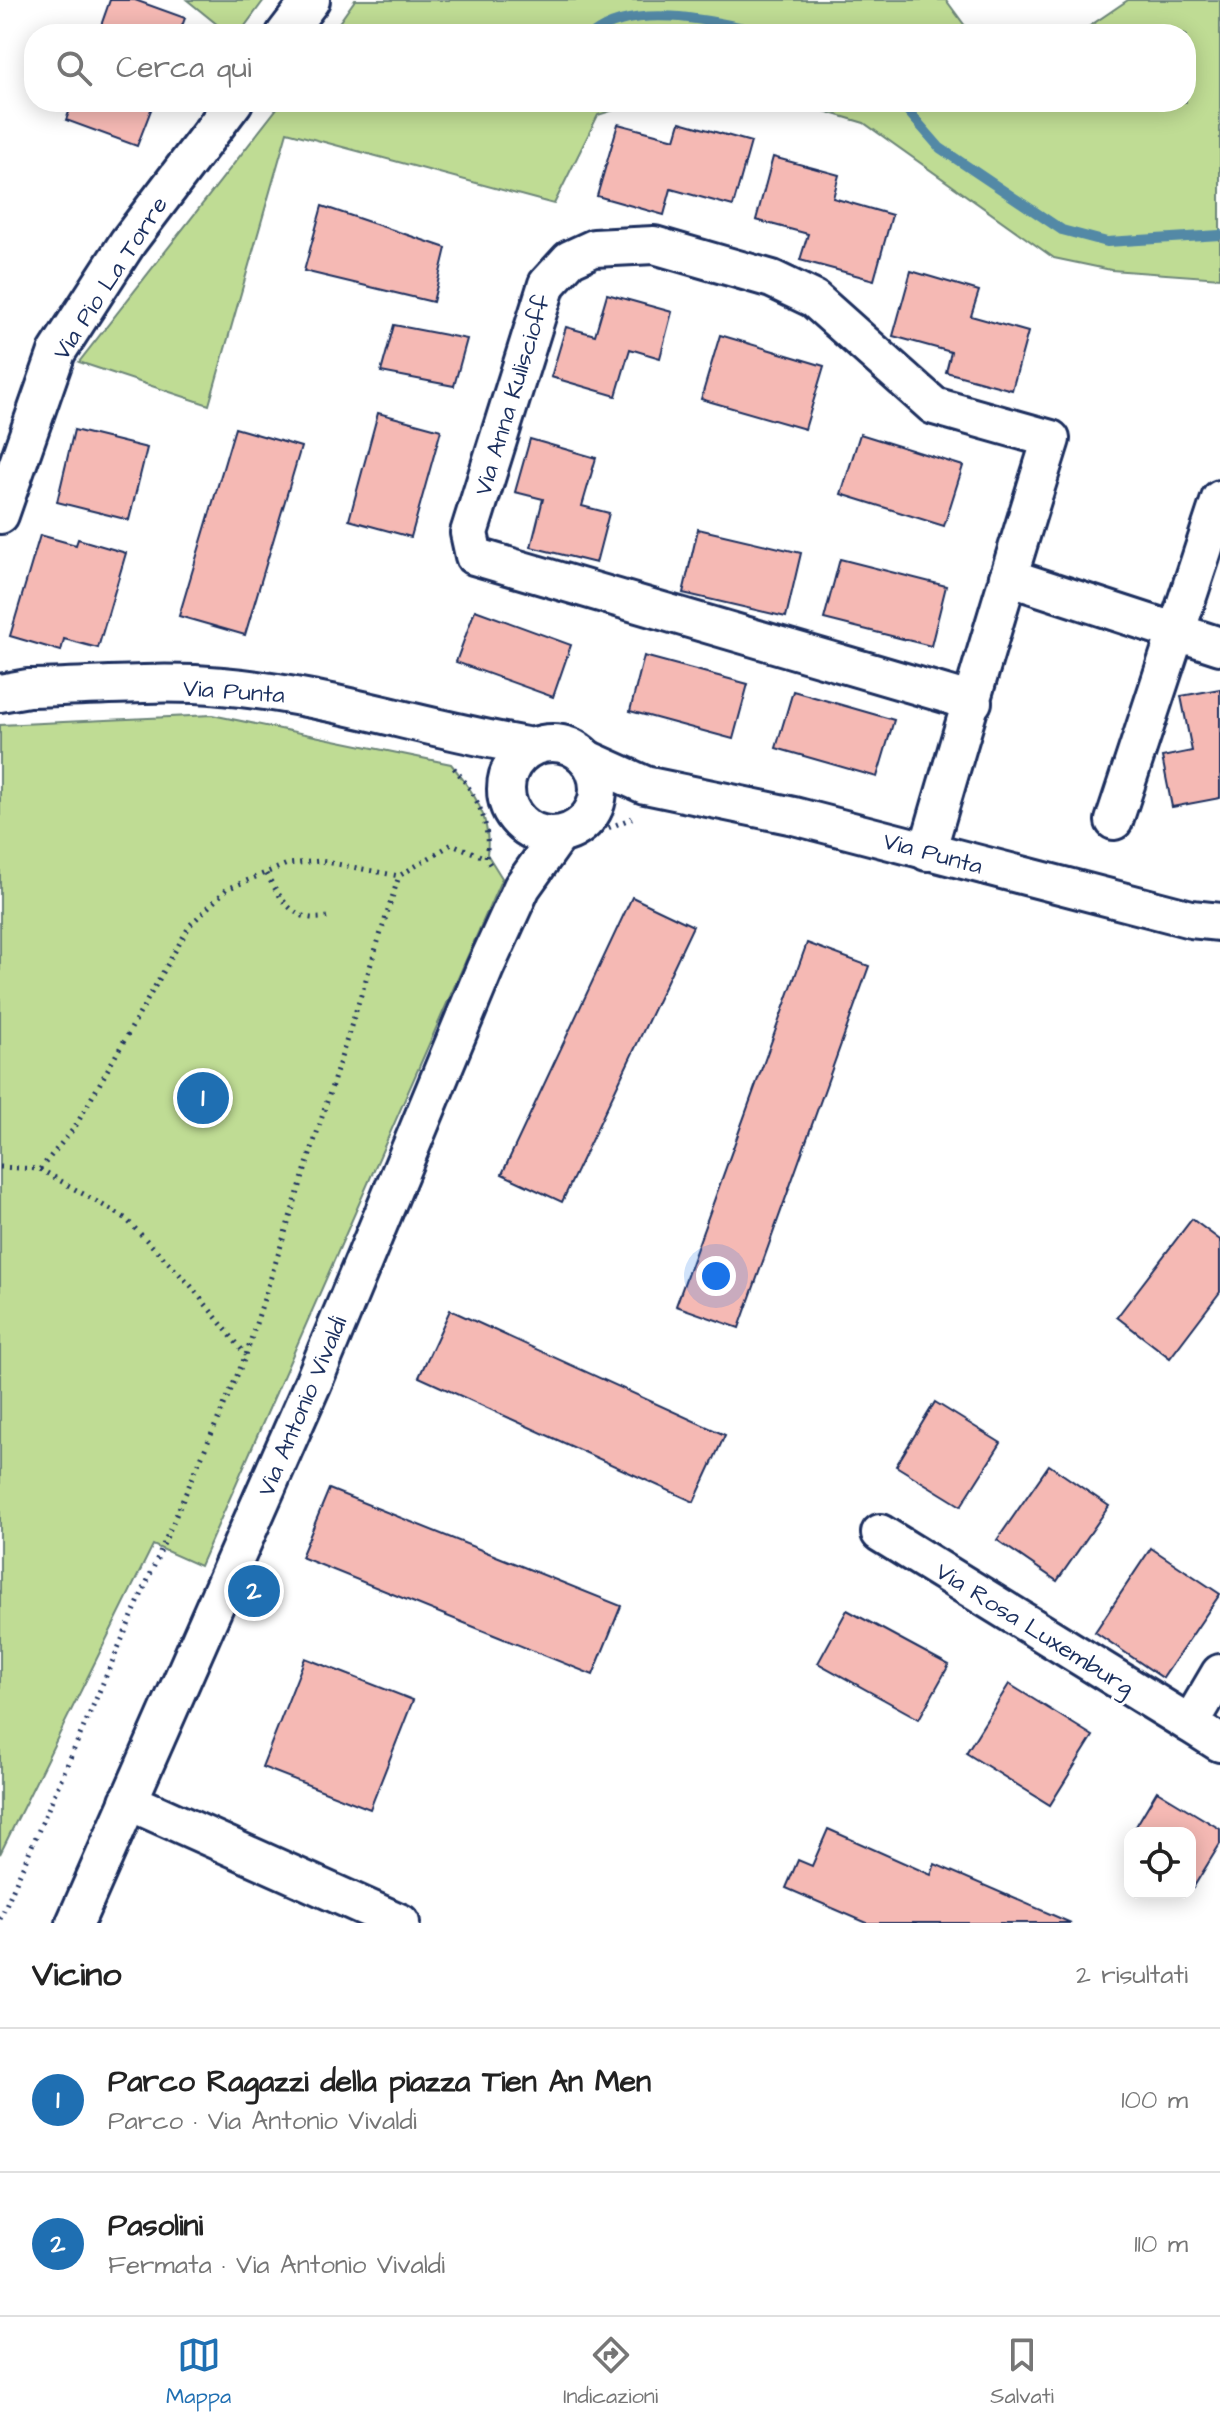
<!DOCTYPE html>
<html lang="it">
<head>
<meta charset="utf-8">
<style>
  :root { --surface:#fff; --page:#f6f6f6; --text:#222; --muted:#767676; --line:#e0e0e0; --accent:#1f6fb2 }
  body { margin:0; font-family:"Architects Daughter",sans-serif; background:var(--page); color:var(--text) }
  .controls { position:absolute; right:24px; bottom:24px; display:grid; overflow:hidden; border-radius:16px; box-shadow:0 4px 20px #0003 }
  .controls button { width:72px; height:72px; display:grid; place-items:center; padding:0; border:0; border-bottom:2px solid var(--line); background:var(--surface); color:var(--text); font:40px sans-serif }
  .you { position:absolute; left:716px; top:1276px; width:28px; height:28px; margin:-20px; border:6px solid #fff; border-radius:50%; background:#1a73e8; box-shadow:0 0 0 12px #1a73e833 }
  .badge { display:grid; place-items:center; width:52px; height:52px; border-radius:50%; background:var(--accent); color:#fff; font-size:26px; font-weight:700 }
  .pin { position:absolute; translate:-50% -50%; border:4px solid #fff; box-shadow:0 2px 8px #0006 }
  .list { margin:0; padding:0; list-style:none }
  h2 { display:flex; justify-content:space-between; align-items:center; height:104px; margin:0; padding:0 32px; font-size:34px }
  h2 small { font-size:26px; font-weight:400; color:var(--muted) }
  .list li { display:grid; grid-template-columns:52px 1fr auto; gap:24px; align-items:center; box-sizing:border-box; height:144px; padding:0 32px; border-top:2px solid var(--line) }
  .list b { display:block; font-size:30px; white-space:nowrap }
  .list p { margin:0; font-size:26px; white-space:nowrap; color:var(--muted) }
  .list em { font-size:26px; font-style:normal; color:var(--muted) }
  .icon { flex:none; width:44px; height:44px; fill:none; stroke:currentColor; stroke-width:2; stroke-linecap:round; stroke-linejoin:round }
  .map { position:relative; flex:none; width:1220px; height:1923px; overflow:hidden }
  .search { position:absolute; background:var(--surface); box-shadow:0 4px 20px #0003; left:24px; right:24px; top:24px; height:88px; display:flex; align-items:center; gap:20px; box-sizing:border-box; padding:0 28px; border-radius:32px; color:var(--muted); font-size:30px }
  .sheet { height:392px; background:var(--surface) }
  nav { display:flex; justify-content:space-around; align-items:center; box-sizing:border-box; height:112px; border-top:2px solid var(--line); background:var(--surface); font-size:22px; color:var(--muted) }
  nav a { display:grid; justify-items:center; gap:4px }
  nav .on { color:var(--accent) }
  .map>svg:first-child { display:block }
</style>
</head>
<body>
<div class="map">
<svg width="1220" height="1923" viewBox="0 0 1220 1923">
  <rect width="100%" height="100%" fill="#fff"/>
  <filter id="ink" filterUnits="userSpaceOnUse"><feTurbulence type="fractalNoise" baseFrequency=".0125" numOctaves="2"/><feDisplacementMap in="SourceGraphic" scale="16" xChannelSelector="R" yChannelSelector="G"/><feConvolveMatrix kernelMatrix="1 2 1 2 8 2 1 2 1" color-interpolation-filters="sRGB"/></filter>
  <g filter="url(#ink)">
    <g fill="#bfdc94" stroke="#6d8679" stroke-width="2">
      <polygon points="187,0 264,0 239,34 229,34"/>
      <polygon points="355,0 946,0 971,34 331,34"/>
      <polygon points="1128,0 1220,0 1220,278 1111,270 1054,258 864,123 794,102 1186,102 1186,34 1078,34"/>
      <polygon points="282,102 639,102 598,115 554,204 287,132 209,405 79,362"/>
      <path d="M212 715 451 764C473 791 492 818 487 854L502 878 200 1566 153 1545 0 1854V725Z"/>
    </g>
    <g fill="none" stroke-linecap="round" stroke-linejoin="round">
      <g stroke="#5389a6" stroke-width="10">
        <path d="M593 34C637 0 721 23 771 34"/>
        <polyline points="900,102 940,148 1062,230 1107,242 1220,235"/>
      </g>
    </g>
    <g fill="#f5b9b4" stroke="#1b2f5e" stroke-width="2">
      <polygon points="110,0 135,0 185,18 179,34 98,34"/>
      <polygon points="73,102 154,102 137,146 66,120"/>
      <polygon points="680,122 751,142 733,206 671,189 664,215 597,196 618,124 675,139"/>
      <polygon points="773,157 839,175 833,198 892,215 874,280 800,260 808,234 756,220"/>
      <polygon points="322,206 446,248 433,302 304,271"/>
      <polygon points="911,271 979,291 971,316 1028,332 1012,390 946,372 951,352 893,336"/>
      <polygon points="607,294 672,312 660,358 630,349 616,396 551,377 566,327 595,335"/>
      <polygon points="394,325 467,339 454,386 381,372"/>
      <polygon points="720,335 824,366 805,429 701,399"/>
      <polygon points="378,413 441,430 411,537 349,520"/>
      <polygon points="235,428 301,447 245,635 179,616"/>
      <polygon points="74,430 147,448 129,520 57,502"/>
      <polygon points="860,434 963,466 944,526 841,494"/>
      <polygon points="530,439 596,458 582,506 609,513 596,563 531,547 543,499 515,492"/>
      <polygon points="698,529 801,553 786,617 683,593"/>
      <polygon points="40,535 76,545 78,539 126,553 98,648 64,639 61,651 10,636"/>
      <polygon points="840,559 946,586 931,646 824,619"/>
      <polygon points="475,610 571,645 553,697 456,662"/>
      <polygon points="644,656 748,684 733,739 630,711"/>
      <polygon points="1220,689 1220,798 1172,807 1162,757 1192,751 1181,696"/>
      <polygon points="793,691 894,720 877,777 776,748"/>
      <polygon points="632,897 693,926 562,1202 502,1174"/>
      <polygon points="807,943 869,966 739,1328 676,1306"/>
      <polygon points="1192,1219 1220,1240 1220,1292 1170,1358 1117,1317"/>
      <polygon points="450,1310 725,1435 694,1502 419,1377"/>
      <polygon points="935,1402 1001,1443 961,1506 896,1466"/>
      <polygon points="1049,1465 1109,1506 1057,1581 997,1540"/>
      <polygon points="329,1489 621,1606 593,1675 301,1557"/>
      <polygon points="1151,1548 1220,1594 1163,1678 1095,1632"/>
      <polygon points="847,1610 949,1665 919,1719 818,1663"/>
      <polygon points="305,1658 413,1700 370,1809 262,1767"/>
      <polygon points="1009,1684 1093,1736 1050,1805 966,1753"/>
      <polygon points="1157,1791 1220,1829 1220,1844 1193,1888 1190,1887 1190,1833 1132,1833"/>
      <polygon points="828,1829 931,1875 935,1864 1071,1923 867,1923 786,1888 798,1860 812,1866"/>
    </g>
    <g fill="none" stroke-linecap="round" stroke-linejoin="round">
      <g stroke="#1b2f5e" stroke-width="42">
        <g id="street">
          <polyline points="285,34 311,0"/>
          <polyline points="0,515 57,352 128,242 234,102"/>
          <polyline points="1008,577 1220,646"/>
          <path d="M0 693 28 688C92 687 159 680 222 686 328 695 428 730 532 747"/>
          <circle cx="552" cy="789" r="46"/>
          <polyline points="587,759 645,785 794,816 1191,919 1220,922"/>
          <polyline points="1114,821 1220,499"/>
          <path d="M927 852C967 714 1008 576 1051 439L934 406 814 299 772 279 654 245 594 248 570 259 547 284 469 533 474 556 973 702"/>
          <polyline points="880,1533 1190,1724"/>
          <polyline points="1220,1673 1190,1724 1220,1743"/>
          <polyline points="128,1801 401,1923"/>
          <polyline points="75,1923 313,1383 485,968 522,887 559,835"/>
        </g>
      </g>
      <g stroke="#1b2f5e" stroke-width="5" stroke-dasharray="2 6" stroke-linecap="butt">
        <path d="M454 768C476 794 492 823 486 858L493 869"/>
        <polyline points="594,834 632,818"/>
        <path d="M266 874C282 899 293 924 327 917"/>
        <polyline points="0,1167 40,1169 75,1127 190,925 227,889 287,864 321,861 399,876 452,844 486,858"/>
        <polyline points="40,1169 125,1218 191,1286 246,1355"/>
        <polyline points="0,1919 246,1355 399,876"/>
      </g>
      <use href="#street" stroke="#fff" stroke-width="36"/>
    </g>
  </g>
  <g text-anchor="middle" stroke-width="6" stroke-linejoin="round" paint-order="stroke">
    <g font-size="24" fill="#1b2f5e" stroke="#fff">
      <text transform="translate(110 278) rotate(-57)" y="8">Via Pio La Torre</text>
      <text transform="translate(512 395) rotate(-73)" y="8">Via Anna Kuliscioff</text>
      <text transform="translate(234 691) rotate(4)" y="8">Via Punta</text>
      <text transform="translate(933 853) rotate(15)" y="8">Via Punta</text>
      <text transform="translate(302 1406) rotate(-67)" y="8">Via Antonio Vivaldi</text>
      <text transform="translate(1035 1629) rotate(32)" y="8">Via Rosa Luxemburg</text>
    </g>
  </g>
</svg>
<div class="controls">
<button><svg class="icon" aria-label="locate" viewBox="0 0 24 24"><circle cx="12" cy="12" r="6"/><path d="M12 2v4M12 18v4M2 12h4M18 12h4"/></svg></button>
</div>
<div class="you"></div>
<div class="pin badge" style="left:203px;top:1098px">1</div>
<div class="pin badge" style="left:254px;top:1591px">2</div>
<div class="search"><svg class="icon" aria-label="search" viewBox="0 0 24 24"><circle cx="10" cy="10" r="6"/><path d="M15 15l6 6"/></svg>Cerca qui</div>
</div>
<section class="sheet">
<h2>Vicino<small>2 risultati</small></h2>
<ul class="list">
<li><span class="badge">1</span><div><b>Parco Ragazzi della piazza Tien An Men</b><p>Parco · Via Antonio Vivaldi</p></div><em>100 m</em></li>
<li><span class="badge">2</span><div><b>Pasolini</b><p>Fermata · Via Antonio Vivaldi</p></div><em>110 m</em></li>
</ul>
</section>
<nav>
<a class="on"><svg class="icon" aria-label="map" viewBox="0 0 24 24"><path d="M3 6l6-2 6 2 6-2v14l-6 2-6-2-6 2zM9 4v14M15 6v14"/></svg>Mappa</a>
<a><svg class="icon" aria-label="directions" viewBox="0 0 24 24"><path d="M12 3l9 9-9 9-9-9zM9 14v-3h6M13 9l2 2-2 2"/></svg>Indicazioni</a>
<a><svg class="icon" aria-label="saved" viewBox="0 0 24 24"><path d="M7 4h10v16l-5-4-5 4z"/></svg>Salvati</a>
</nav>
</body>
</html>
